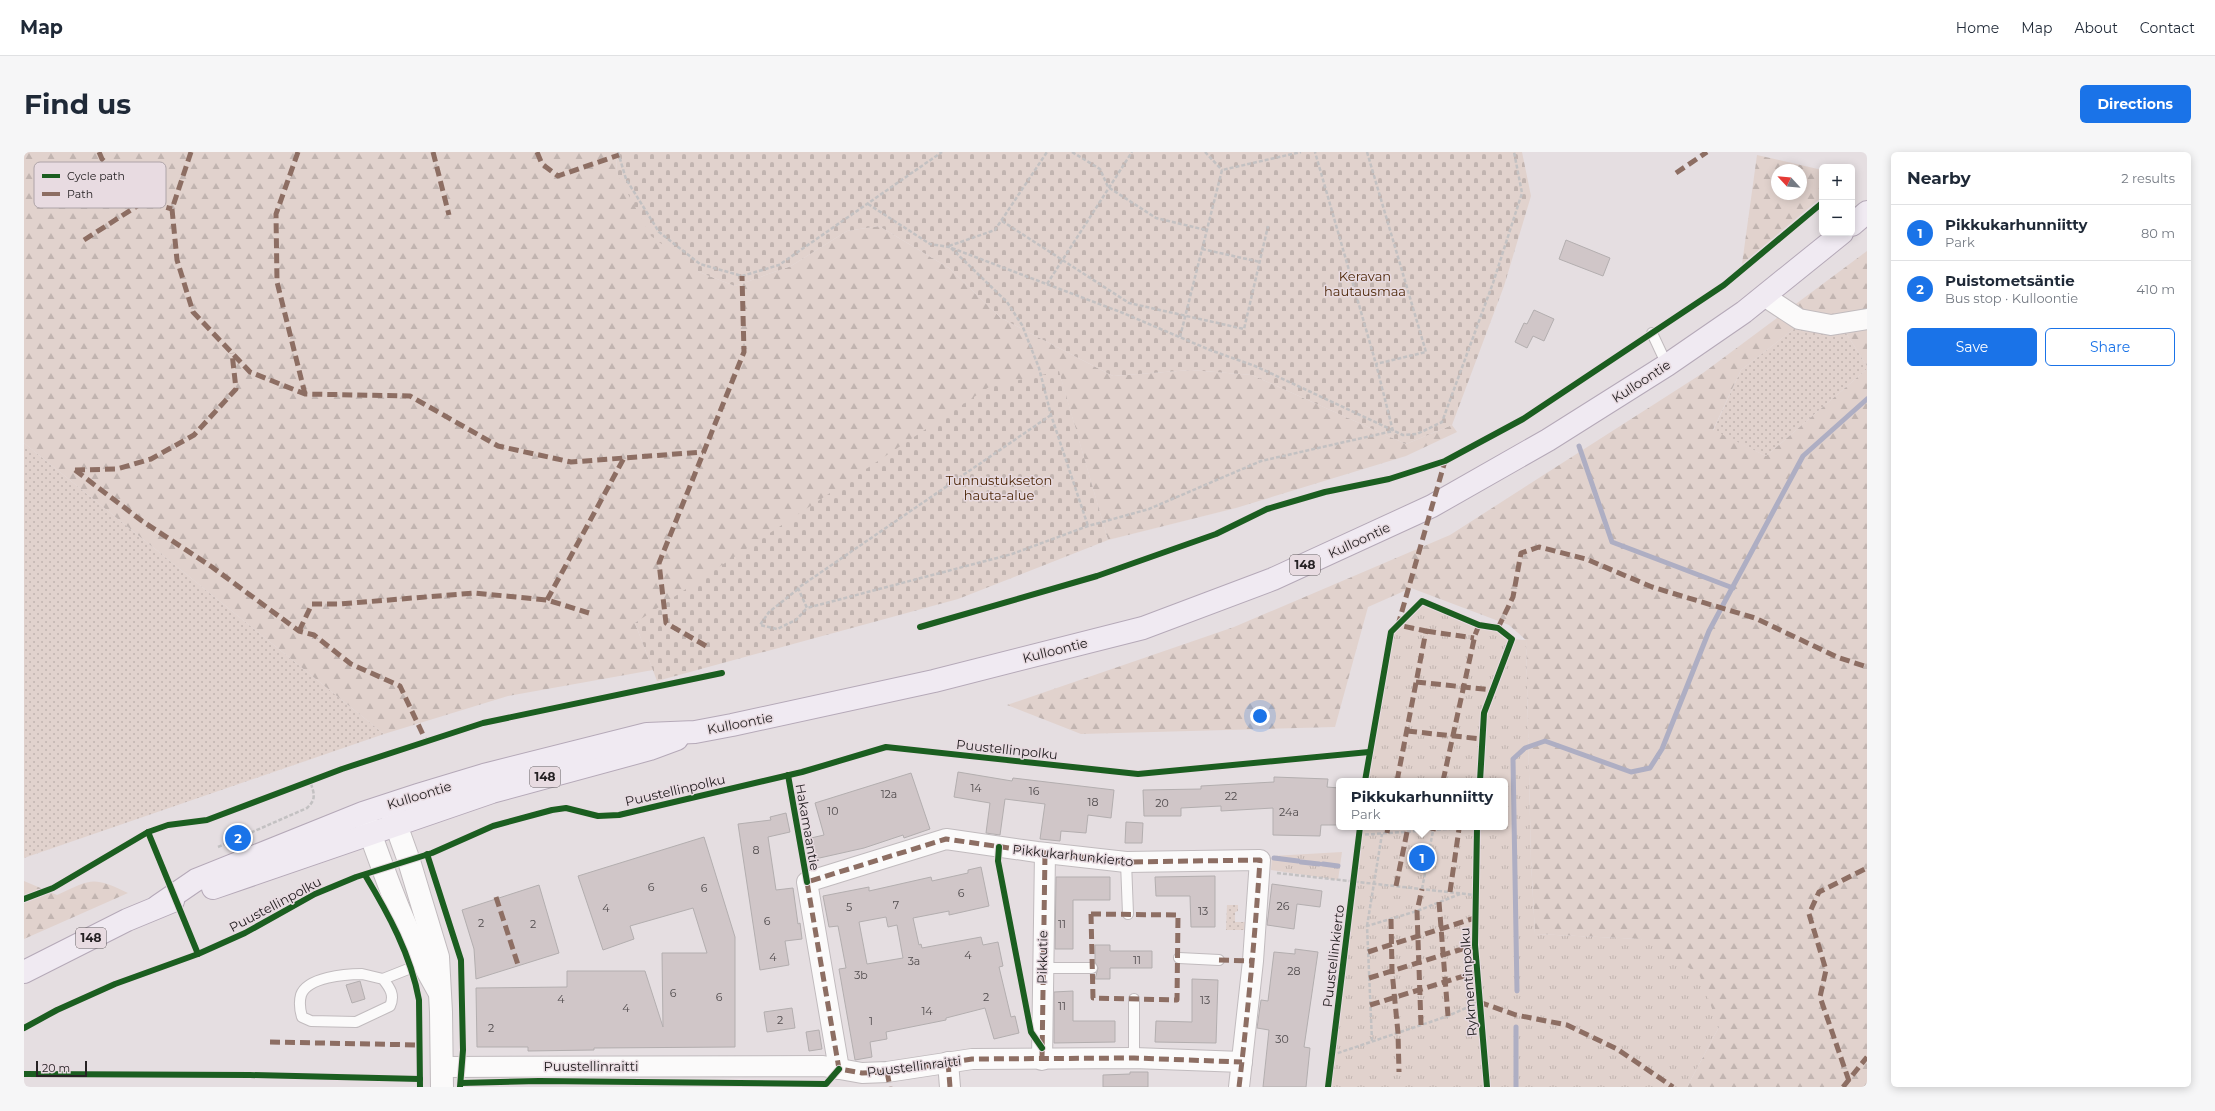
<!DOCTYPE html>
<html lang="en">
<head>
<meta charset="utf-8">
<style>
  :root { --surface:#fff; --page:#f6f6f7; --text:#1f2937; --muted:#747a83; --line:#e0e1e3; --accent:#1a73e8 }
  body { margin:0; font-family:Montserrat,sans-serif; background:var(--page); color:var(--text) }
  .controls { position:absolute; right:12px; top:12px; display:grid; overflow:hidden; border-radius:6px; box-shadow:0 2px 10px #0003 }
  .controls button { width:36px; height:36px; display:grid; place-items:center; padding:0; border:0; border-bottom:1px solid var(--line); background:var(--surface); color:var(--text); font:20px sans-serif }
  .compass { position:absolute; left:1747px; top:12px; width:36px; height:36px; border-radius:50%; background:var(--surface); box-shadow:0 2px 10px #0003; rotate:296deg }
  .scale { position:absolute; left:12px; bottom:10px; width:51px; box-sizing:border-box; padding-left:4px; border:2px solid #262224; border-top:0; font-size:11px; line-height:14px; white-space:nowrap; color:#262224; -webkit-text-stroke:3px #e8dbe1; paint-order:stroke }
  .you { position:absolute; left:1236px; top:564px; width:14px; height:14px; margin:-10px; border:3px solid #fff; border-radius:50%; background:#1a73e8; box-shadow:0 0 0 6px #1a73e833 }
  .badge { display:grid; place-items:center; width:26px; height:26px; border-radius:50%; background:var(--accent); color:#fff; font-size:13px; font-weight:700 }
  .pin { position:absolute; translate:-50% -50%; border:2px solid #fff; box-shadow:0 1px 4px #0006 }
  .popup { position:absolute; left:1312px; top:626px; width:172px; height:52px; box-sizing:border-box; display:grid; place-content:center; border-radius:6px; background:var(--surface); filter:drop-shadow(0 1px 3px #0005); font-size:13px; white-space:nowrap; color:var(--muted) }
  .popup b { font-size:15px; color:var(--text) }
  .popup::after { content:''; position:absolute; left:50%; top:100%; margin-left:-8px; border:8px solid transparent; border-top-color:var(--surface) }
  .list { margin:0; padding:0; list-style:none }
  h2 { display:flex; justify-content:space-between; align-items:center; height:52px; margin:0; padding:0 16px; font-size:17px }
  h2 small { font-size:13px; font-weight:400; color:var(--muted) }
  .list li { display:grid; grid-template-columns:26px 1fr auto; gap:12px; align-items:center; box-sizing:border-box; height:56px; padding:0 16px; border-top:1px solid var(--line) }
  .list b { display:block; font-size:15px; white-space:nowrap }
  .list p { margin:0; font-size:13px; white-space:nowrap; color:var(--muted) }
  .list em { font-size:13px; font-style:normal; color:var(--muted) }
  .actions { display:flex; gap:8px; padding:12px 16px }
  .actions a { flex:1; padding:9px 0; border:1px solid var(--accent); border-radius:6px; text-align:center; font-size:14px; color:var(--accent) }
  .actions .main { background:var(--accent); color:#fff }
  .map { position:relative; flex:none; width:1843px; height:935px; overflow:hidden; border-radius:6px }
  header { display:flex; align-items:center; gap:24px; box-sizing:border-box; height:56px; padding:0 20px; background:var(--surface); border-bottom:1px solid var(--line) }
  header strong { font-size:19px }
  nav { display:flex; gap:22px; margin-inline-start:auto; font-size:14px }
  .intro { display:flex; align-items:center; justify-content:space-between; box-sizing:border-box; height:96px; padding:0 24px }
  h1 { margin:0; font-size:28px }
  .button { padding:10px 18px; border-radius:6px; background:var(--accent); color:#fff; font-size:14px; font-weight:700 }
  main { display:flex; gap:24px; padding:0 24px }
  aside { flex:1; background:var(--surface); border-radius:6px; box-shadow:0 2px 10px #0003 }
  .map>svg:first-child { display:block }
</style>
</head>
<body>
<header>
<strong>Map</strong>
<nav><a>Home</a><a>Map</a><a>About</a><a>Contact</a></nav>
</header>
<div class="intro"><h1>Find us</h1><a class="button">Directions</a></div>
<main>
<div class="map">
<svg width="1843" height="935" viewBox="0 0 1843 935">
  <defs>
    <pattern id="grass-dots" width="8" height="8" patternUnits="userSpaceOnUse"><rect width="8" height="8" fill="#e1d2cd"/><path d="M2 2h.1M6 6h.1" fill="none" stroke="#c1b4b0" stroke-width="1.8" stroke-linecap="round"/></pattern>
    <pattern id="forest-firs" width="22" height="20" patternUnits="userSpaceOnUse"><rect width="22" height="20" fill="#e1d2cd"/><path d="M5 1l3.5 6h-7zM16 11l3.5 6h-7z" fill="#c1b4b0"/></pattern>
    <pattern id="cemetery-stones" width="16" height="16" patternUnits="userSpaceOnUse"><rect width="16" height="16" fill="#e1d2cd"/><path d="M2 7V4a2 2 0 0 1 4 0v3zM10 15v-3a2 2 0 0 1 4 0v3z" fill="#c1b4b0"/></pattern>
    <pattern id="park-tufts" width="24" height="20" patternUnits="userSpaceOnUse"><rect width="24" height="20" fill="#e1d2cd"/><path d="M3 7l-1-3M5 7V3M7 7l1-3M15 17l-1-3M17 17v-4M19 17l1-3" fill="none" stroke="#c1b4b0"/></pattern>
  </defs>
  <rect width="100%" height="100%" fill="#e5dee1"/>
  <g fill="url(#grass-dots)">
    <polygon points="1775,173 1822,181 1843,214 1843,217 1742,304 1689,279 1717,218"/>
    <polygon points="0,291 360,582 0,706"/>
    <polygon points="1203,753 1214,753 1214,759 1211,760 1211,770 1222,770 1227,778 1202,778"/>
  </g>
  <g fill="url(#forest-firs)" fill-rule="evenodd">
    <polygon points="0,0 592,0 593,22 675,120 711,134 767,114 823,79 855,74 925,116 977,166 1089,224 1167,218 1228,223 1382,292 1428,273 1433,280 1382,304 1212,356 1084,388 1035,220 611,471 629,518 484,544 360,582 0,291"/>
    <path d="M1733 3 1798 18V45L1718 112ZM1753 18H1777V42H1753Z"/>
    <polygon points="1843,99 1843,214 1822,181 1775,173 1717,218 1689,278 1742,304 1843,217 1843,935 1663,935 1695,875 1617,787 1511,782 1507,709 1502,488 1485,473 1387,436 1344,455 1311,575 1057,582 983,553 1210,475 1426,383 1679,221"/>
    <path d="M0 729 33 743C68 727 68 724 104 741L0 787Z"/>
  </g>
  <g fill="url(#cemetery-stones)">
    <polygon points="592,0 1498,0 1507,44 1480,134 1428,273 1382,292 1228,223 1167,218 1089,224 977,166 925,116 855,74 823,79 767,114 711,134 675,120 627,84 593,22"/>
    <polygon points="1035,219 1084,388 934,447 633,529 611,471 965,235"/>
  </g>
  <g fill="url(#park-tufts)">
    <polygon points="1398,449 1455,473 1474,476 1488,487 1502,488 1507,709 1511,782 1617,787 1675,822 1695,875 1663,935 1304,935 1336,675 1481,675 1481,629 1341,629 1367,480"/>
    <polygon points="1318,700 1314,728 1247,718 1248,704"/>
  </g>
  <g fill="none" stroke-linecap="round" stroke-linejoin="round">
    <g stroke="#aeaec3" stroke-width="5">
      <polyline points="1555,294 1588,390 1709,436"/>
      <polyline points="1250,706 1274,709"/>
      <polyline points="1277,710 1295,712"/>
      <polyline points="1299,712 1314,714"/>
      <polyline points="1493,839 1489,607 1501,596 1521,589 1607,620 1626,616 1638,597 1685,479 1779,304 1843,247"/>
      <polyline points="1492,875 1492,935"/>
    </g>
  </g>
  <g fill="#d0c6c8" stroke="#b3aeaf" fill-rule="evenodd">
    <polygon points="1542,88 1586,106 1579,124 1535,107"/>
    <polygon points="1510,158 1530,167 1520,189 1509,184 1503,196 1491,190 1500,171 1503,172"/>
    <polygon points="934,620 988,629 989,626 1090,638 1087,666 1064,663 1062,681 1037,679 1036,689 1016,687 1021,652 981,647 976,683 962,681 966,651 930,645"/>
    <polygon points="887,621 906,677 880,686 879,683 840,696 791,707 787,686 800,683 791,651"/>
    <polygon points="1250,625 1304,627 1303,635 1315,636 1315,673 1297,673 1296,684 1249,683 1249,656 1197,659 1197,654 1157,656 1157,664 1120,664 1119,638 1177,637 1177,634 1250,630"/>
    <polygon points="762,661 766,680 744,685 752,738 769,736 774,772 776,771 778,787 761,789 765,813 736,818 714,672 747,668 746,665"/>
    <polygon points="1102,670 1119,671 1118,691 1101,691"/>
    <polygon points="680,685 711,785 711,895 570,896 570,898 504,899 504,895 453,895 452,836 543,835 543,819 621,819 639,875 638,801 683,801 669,756 606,774 610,787 579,798 554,724"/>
    <path d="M957 715 965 754 925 763V759L889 766 895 793 897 792 898 796 957 785 959 793 974 790 979 814 975 815 987 865 991 864 995 881 970 887 961 856 922 866V868L862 880 863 887 846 890 848 905 831 908 815 817 822 816 814 774 805 775 799 744 845 735V739L907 725 908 729 944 721V718ZM862 765 864 775 873 773 879 806 843 812 835 770Z"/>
    <polygon points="1191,724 1191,775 1167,775 1166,744 1132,744 1131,725"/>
    <polygon points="1032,725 1086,725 1086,748 1049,748 1049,797 1031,797"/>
    <polygon points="1248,732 1298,739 1296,755 1273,752 1270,777 1243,773"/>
    <polygon points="515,733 535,801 452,827 450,797 438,758"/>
    <polygon points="1071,793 1086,793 1086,799 1128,799 1128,816 1086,816 1086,827 1071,827 1074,816 1071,810"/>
    <polygon points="1271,797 1294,800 1280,895 1286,896 1282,935 1239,935 1245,878 1233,876 1237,848 1244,849 1250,800 1271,802"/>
    <polygon points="1168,827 1194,828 1192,891 1131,890 1132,869 1168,870"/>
    <polygon points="336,829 341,847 328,851 322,833"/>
    <polygon points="1049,839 1049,869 1091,869 1091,890 1030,891 1030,840"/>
    <polygon points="768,856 771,876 743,880 740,860"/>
    <polygon points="795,878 798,897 785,899 782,880"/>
    <polygon points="1106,920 1124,920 1124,935 1079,935 1079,923 1106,922"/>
  </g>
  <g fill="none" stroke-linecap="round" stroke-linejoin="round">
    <g stroke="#c1bbbe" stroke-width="12">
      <g id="lane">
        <polyline points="1628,181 1643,213"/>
        <polyline points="1102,710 1104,762"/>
        <polyline points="1155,806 1195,808"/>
        <polyline points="1018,816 1068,816"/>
        <path d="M338 822 359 827C366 836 371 843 366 854L332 870 287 869 278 865C276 858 275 850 277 843 283 825 322 822 338 822Z"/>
        <polyline points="359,827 402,810"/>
        <polyline points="1110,906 1110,847"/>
      </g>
    </g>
    <g stroke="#c1bbbe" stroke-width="22">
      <g id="street">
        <polyline points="1740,144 1775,167 1807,173 1843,167"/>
        <polyline points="1018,908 1021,701"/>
        <polyline points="924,910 926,935"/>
        <polyline points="418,915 799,914 838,921 863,920 948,907 1110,906 1218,910"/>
        <polyline points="815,917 783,730 922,687 1013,700 1102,710 1236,708 1229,809 1215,935"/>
      </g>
    </g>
    <g stroke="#c1bbbe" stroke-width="24">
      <g id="secondary">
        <polyline points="366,656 385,709 414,805 417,860 418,935"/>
        <path d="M340 664C361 723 382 783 414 838"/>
      </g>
    </g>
    <g stroke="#b5a9b8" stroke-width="24">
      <g id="primary">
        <polyline points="1828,73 1843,60"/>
        <polyline points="189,736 468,640 626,597 653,587"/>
        <polyline points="134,754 172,728 339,661 394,643 460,623 623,582 671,580 708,573 910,529 1119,476 1249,427 1408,354 1524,288 1643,213 1720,160 1818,81"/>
        <polyline points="0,820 103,768 149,749"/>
      </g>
    </g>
    <g stroke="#c3c1c2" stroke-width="2.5" stroke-dasharray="4 2" stroke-linecap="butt">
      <polyline points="594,0 602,27 635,80 676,112 718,124 755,113 918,0"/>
      <polyline points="1048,0 1076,17 1084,35 1132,66 1182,78"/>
      <polyline points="1181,0 1198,18"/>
      <polyline points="1343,0 1402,200 1352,212"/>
      <polyline points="844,52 906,92 925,95 1099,161 1186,198 1231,214 1379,283 1393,282 1418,270 1469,131 1498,41 1490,0"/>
      <polyline points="978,69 1105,151 1220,177 1244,74"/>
      <polyline points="925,94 971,78 1023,0"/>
      <polyline points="927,96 983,150 998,173 1015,216 1027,263 1064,374"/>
      <polyline points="1178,97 1236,110"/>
      <polyline points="1023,132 1108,0"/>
      <polyline points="1156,185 1198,18 1277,0"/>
      <polyline points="1027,263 774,436 783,456 988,402 1064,374 1125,357 1237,309 1369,279 1352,212 1291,0"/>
      <polyline points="774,437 745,460 736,473 753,477 772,468 783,456"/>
      <polyline points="1335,683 1453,675"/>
      <path d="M194 695 283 656C293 647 290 641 286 629"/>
      <polyline points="1253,721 1451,743"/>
      <polyline points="1398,737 1409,679"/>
      <polyline points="1343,774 1358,682"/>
      <polyline points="1348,889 1343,774 1393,759 1436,742"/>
      <polyline points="1308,903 1424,864 1455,850"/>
    </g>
    <use href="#lane" stroke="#fbfafa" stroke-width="10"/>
    <use href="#street" stroke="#fbfafa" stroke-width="20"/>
    <use href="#secondary" stroke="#fbfafa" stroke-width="22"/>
    <use href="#primary" stroke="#f0eaf2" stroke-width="22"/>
    <g stroke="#8d6e63" stroke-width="5" stroke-dasharray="10 5" stroke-linecap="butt">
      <polyline points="75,0 78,7 121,49 148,57"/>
      <polyline points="167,0 148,57 153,108 169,160 226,220 281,242 386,244 474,294 547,310 679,300"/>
      <polyline points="274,0 252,62 253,130 281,242"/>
      <polyline points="409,0 425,63"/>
      <polyline points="513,0 518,12 534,24 595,3"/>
      <polyline points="1652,21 1683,0"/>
      <polyline points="60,88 121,49"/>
      <polyline points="51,318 118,369 188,415 275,479 290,483 327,512 376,534 402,589"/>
      <polyline points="51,318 93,317 127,307 170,283 212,237 208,201"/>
      <polyline points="523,448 600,306"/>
      <polyline points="1474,476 1489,445 1497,401 1515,395 1562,407 1628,435 1731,466 1813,505 1843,515"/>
      <polyline points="275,479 288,452 316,452 450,441 523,448 565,461"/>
      <polyline points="1402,479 1450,486"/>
      <polyline points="682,494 642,471 635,411 720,200 718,124"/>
      <polyline points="1392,530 1469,538"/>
      <polyline points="1383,579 1458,587"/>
      <polyline points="1373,628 1384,629"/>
      <polyline points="1373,629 1402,479 1374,473 1421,309"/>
      <polyline points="1419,629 1451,483 1455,473"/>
      <polyline points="1409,679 1410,675"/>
      <polyline points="1363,681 1364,675"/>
      <polyline points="1372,734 1383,680"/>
      <polyline points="1426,740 1435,677"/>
      <polyline points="472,745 495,816"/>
      <polyline points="1415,750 1424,864"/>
      <polygon points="1067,762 1154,763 1153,848 1069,846"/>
      <polyline points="1367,767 1368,819 1374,881 1375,920"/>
      <polyline points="1344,800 1451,766"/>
      <polyline points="1195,808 1229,809"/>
      <polyline points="1345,826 1451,793"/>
      <polyline points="1455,850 1492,863 1543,873 1593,897 1649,935"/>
      <polyline points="1346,853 1453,820"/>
      <polyline points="1397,873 1393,759 1398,737"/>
      <polyline points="246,890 396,893"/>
      <polyline points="1018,908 1021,701"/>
      <polyline points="924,910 926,935"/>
      <polyline points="863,920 866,935"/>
      <polyline points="1825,929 1796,845 1802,818 1785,762 1795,740 1843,716"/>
      <path d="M1215 935C1224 859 1231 784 1236 708L1102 710 1013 700 922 687 783 730 815 917 838 921 863 920 948 907 1110 906 1218 910"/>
      <polyline points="1819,935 1843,905"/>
    </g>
    <g stroke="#e8dbe1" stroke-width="8">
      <g id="cycleway">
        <polyline points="896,475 1073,424 1192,382 1243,357 1301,340 1365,327 1421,309 1499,267 1700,133 1798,51"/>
        <polyline points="764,623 783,730"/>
        <polyline points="1341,629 1367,480 1398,449 1455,473 1474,476 1488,487 1460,561 1456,629"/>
        <polyline points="1453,675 1451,793 1463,935"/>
        <polyline points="124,680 174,802"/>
        <polyline points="975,695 974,709 1007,880 1018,896"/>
        <polyline points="403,702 437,808 439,898 436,935"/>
        <path d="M341 723C364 761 387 803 395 848L396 935"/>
        <polyline points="0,747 29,736 124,680 144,673 183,668 318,617 459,571 698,521"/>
        <polyline points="0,876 33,858 91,832 174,802 221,781 291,742 332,725 408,701 469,674 528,658 542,656 574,664 595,663 778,620 862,595 1114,622 1345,600"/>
        <polyline points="0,922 226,923 396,927"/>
        <polyline points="437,931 515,929 802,932 815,917"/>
        <polyline points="1304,935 1336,675"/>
      </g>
    </g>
    <use href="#cycleway" stroke="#1b5e20" stroke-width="6"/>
  </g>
  <g text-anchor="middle" stroke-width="3" stroke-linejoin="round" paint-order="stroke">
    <g font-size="11" fill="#504b4d">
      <text x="952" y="640">14</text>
      <text x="1010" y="643">16</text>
      <text x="865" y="646">12a</text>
      <text x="1207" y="648">22</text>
      <text x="1069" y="654">18</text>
      <text x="1138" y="655">20</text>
      <text x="809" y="663">10</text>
      <text x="1265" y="664">24a</text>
      <text x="732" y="702">8</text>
      <text x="627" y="739">6</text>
      <text x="680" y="740">6</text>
      <text x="937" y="745">6</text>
      <text x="872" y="757">7</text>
      <text x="1259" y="758">26</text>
      <text x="825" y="759">5</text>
      <text x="582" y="760">4</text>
      <text x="1179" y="763">13</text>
      <text x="743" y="773">6</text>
      <text x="457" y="775">2</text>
      <text x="509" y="776">2</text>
      <text x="1038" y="776">11</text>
      <text x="944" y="807">4</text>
      <text x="749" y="809">4</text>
      <text x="1113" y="812">11</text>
      <text x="890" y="813">3a</text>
      <text x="1270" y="823">28</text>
      <text x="837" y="827">3b</text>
      <text x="649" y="845">6</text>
      <text x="695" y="849">6</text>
      <text x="962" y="849">2</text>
      <text x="537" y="851">4</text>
      <text x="1181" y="852">13</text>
      <text x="1038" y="858">11</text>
      <text x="602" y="860">4</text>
      <text x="903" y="863">14</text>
      <text x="756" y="872">2</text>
      <text x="847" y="873">1</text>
      <text x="467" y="880">2</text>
      <text x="1258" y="891">30</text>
    </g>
    <g fill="#e8dbe1" stroke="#605a5d" stroke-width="1">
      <rect x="1266" y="403" width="30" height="20" rx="3"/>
      <rect x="506" y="615" width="30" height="20" rx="3"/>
      <rect x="52" y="776" width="30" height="20" rx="3"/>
    </g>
    <g font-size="12" font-weight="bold" fill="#262224">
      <text x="1281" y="417">148</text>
      <text x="521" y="629">148</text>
      <text x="67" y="790">148</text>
    </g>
    <g font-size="13" fill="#4e2809" stroke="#e8dbe1">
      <text x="1341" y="129">Keravan<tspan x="1341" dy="15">hautausmaa</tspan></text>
      <text x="975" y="333">Tunnustukseton<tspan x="975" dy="15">hauta-alue</tspan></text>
    </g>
    <g font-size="13" fill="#262224" stroke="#e8dbe1">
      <text transform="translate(1617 229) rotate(-33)" y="5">Kulloontie</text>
      <text transform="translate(1335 388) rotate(-25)" y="5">Kulloontie</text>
      <text transform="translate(1031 498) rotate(-14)" y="5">Kulloontie</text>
      <text transform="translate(716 571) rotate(-11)" y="5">Kulloontie</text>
      <text transform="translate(983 597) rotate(6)" y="5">Puustellinpolku</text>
      <text transform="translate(651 638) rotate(-13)" y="5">Puustellinpolku</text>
      <text transform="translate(395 643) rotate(-17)" y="5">Kulloontie</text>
      <text transform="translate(784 675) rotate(80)" y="5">Hakamaantie</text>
      <text transform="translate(1049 703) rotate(6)" y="5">Pikkukarhunkierto</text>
      <text transform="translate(251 752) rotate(-28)" y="5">Puustellinpolku</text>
      <text transform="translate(1309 804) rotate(-83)" y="5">Puustellinkierto</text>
      <text transform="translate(1018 805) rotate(-89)" y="5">Pikkutie</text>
      <text transform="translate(1444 830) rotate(-94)" y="5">Rykmentinpolku</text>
      <text x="567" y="919">Puustellinraitti</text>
      <text transform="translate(890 914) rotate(-7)" y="5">Puustellinraitti</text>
    </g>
  </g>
  <rect x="10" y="10" width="132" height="46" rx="6" fill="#e8dbe1" stroke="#aea4a8" stroke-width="1"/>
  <rect x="18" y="22" width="18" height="4" fill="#1b5e20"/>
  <rect x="18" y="40" width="18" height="4" fill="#8d6e63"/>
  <g font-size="11" fill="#262224">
    <text x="43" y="28">Cycle path</text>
    <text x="43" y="46">Path</text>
  </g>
</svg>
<div class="controls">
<button>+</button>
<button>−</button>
</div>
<svg class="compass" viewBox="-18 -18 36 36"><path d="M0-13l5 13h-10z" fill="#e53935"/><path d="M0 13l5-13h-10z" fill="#747a83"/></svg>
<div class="scale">20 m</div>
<div class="you"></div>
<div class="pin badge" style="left:1398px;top:706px">1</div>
<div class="popup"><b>Pikkukarhunniitty</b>Park</div>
<div class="pin badge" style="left:214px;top:686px">2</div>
</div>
<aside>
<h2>Nearby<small>2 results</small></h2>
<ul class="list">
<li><span class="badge">1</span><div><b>Pikkukarhunniitty</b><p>Park</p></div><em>80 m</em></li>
<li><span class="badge">2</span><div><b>Puistometsäntie</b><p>Bus stop · Kulloontie</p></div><em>410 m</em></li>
</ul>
<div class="actions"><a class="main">Save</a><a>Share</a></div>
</aside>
</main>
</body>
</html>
